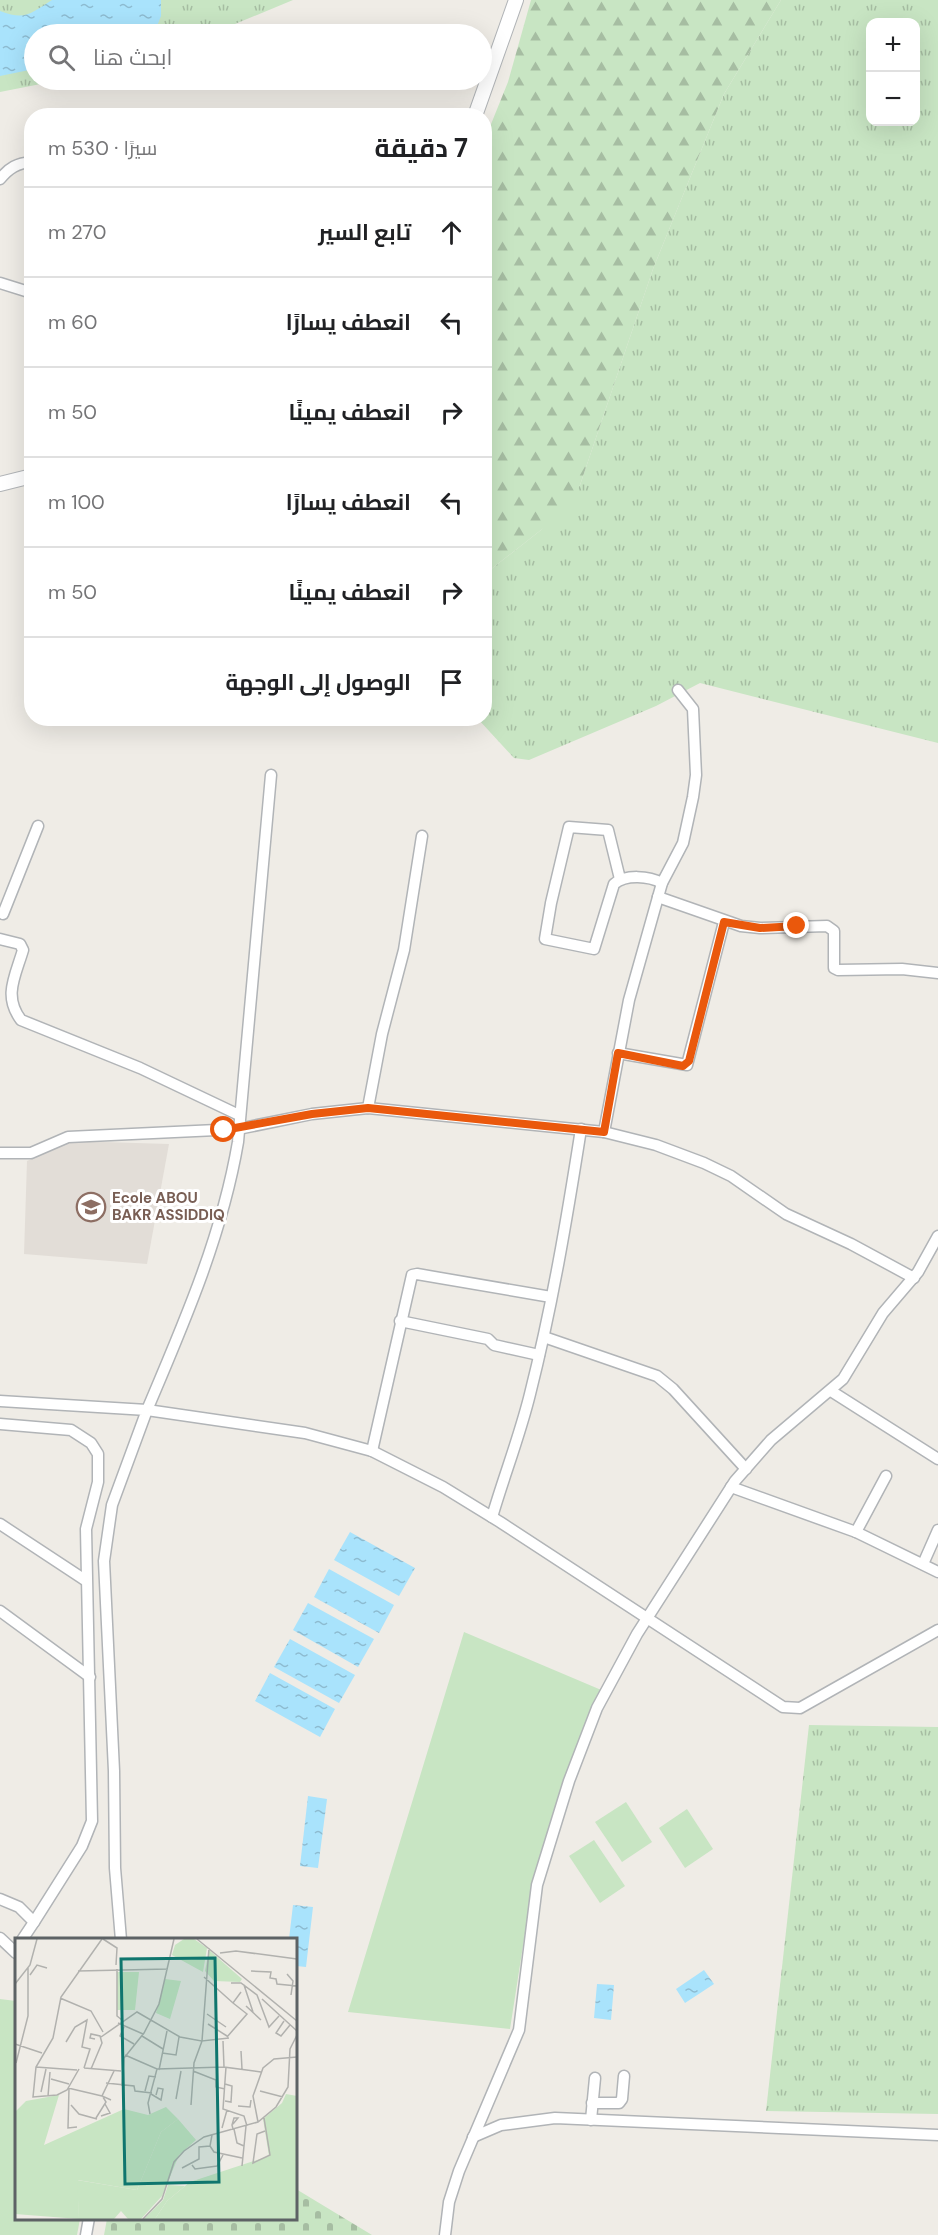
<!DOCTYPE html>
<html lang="ar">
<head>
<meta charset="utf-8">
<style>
  :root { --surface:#fff; --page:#f6f6f6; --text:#202124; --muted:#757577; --line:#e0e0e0 }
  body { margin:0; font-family:"DM Sans",Cairo,sans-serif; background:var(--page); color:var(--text); direction:rtl }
  .controls { position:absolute; right:18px; top:18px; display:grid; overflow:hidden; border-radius:12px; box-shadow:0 6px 24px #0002 }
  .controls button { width:54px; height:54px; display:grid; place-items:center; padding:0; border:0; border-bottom:2px solid var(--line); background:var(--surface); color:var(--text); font:30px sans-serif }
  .stop { position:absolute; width:18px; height:18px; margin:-14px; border:4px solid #ea580c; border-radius:50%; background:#fff }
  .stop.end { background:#ea580c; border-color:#fff; box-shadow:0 2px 6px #0008 }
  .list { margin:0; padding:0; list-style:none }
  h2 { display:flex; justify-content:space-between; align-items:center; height:78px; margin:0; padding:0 24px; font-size:26px }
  h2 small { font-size:20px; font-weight:400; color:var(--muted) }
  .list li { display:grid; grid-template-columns:39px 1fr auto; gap:18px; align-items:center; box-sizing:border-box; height:90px; padding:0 24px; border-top:2px solid var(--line) }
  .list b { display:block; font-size:22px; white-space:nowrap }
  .list em { font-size:20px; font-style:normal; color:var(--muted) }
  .icon { flex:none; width:33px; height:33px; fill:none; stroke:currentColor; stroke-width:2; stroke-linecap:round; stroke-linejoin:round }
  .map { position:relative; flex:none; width:938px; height:2235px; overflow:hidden; direction:ltr }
  .search { position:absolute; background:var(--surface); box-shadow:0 6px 24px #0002; left:24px; top:24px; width:468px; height:66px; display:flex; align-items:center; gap:15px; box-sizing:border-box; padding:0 21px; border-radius:33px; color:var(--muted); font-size:22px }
  .panel { position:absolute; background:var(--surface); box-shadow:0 6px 24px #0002; left:24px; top:108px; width:468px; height:618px; border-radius:24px; direction:rtl }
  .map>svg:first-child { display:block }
</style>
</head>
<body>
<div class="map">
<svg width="938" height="2235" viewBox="0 0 938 2235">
  <defs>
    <pattern id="grass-tufts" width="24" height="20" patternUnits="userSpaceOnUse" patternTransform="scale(1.5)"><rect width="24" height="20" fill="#c8e5c3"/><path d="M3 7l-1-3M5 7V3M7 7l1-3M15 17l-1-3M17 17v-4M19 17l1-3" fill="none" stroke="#a6bda2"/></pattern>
    <pattern id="forest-firs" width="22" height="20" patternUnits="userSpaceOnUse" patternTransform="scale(1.5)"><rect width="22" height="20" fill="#c8e5c3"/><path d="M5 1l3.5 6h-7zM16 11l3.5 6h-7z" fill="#a6bda2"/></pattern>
    <pattern id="cemetery-stones" width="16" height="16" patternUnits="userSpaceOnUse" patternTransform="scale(1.5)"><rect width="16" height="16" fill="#c8e5c3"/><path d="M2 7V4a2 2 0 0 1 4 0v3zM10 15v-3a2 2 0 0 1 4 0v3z" fill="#a6bda2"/></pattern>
    <pattern id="water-ripples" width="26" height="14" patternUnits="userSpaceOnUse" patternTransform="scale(1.5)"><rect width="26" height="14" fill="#a9e3fc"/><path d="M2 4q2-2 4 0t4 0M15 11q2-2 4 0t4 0" fill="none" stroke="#8dbbd0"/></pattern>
  </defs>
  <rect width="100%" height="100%" fill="#efece6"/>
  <polygon fill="#e2ddd7" points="70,1141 169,1144 147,1264 24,1254 27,1161"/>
  <g fill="url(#grass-tufts)" fill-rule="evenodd">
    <polygon points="0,0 293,0 211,34 34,34 34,80 61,80 0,92"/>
    <path d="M781 0H938V743L700 683 656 706 529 760 514 758 478 719 484 718 485 574 541 530 580 485 653 269 724 94ZM870 22H916V122H870Z"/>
    <polygon points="809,1725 938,1727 938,2114 766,2111"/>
  </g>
  <polygon fill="url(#forest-firs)" points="531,0 781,0 724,94 653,269 580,485 569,508 485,574 485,139 508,82"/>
  <polygon fill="url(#cemetery-stones)" points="296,2189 372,2235 104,2235 107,2219 296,2218"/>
  <g fill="#c8e5c3">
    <polygon points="464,1632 606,1692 532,1888 510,2029 348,2012"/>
    <polygon points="626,1802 652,1842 622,1862 595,1822"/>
    <polygon points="687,1809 713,1849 685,1868 659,1828"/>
    <polygon points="594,1840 625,1886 600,1903 569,1856"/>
    <polygon points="0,1999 16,2001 16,2218 80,2219 77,2235 0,2235"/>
  </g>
  <g fill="url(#water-ripples)">
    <path d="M52 0H161V16L154 34H34V69L0 76V11C26 21 31 13 52 0Z"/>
    <polygon points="350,1532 415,1568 399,1596 334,1560"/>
    <polygon points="329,1569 394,1605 379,1633 314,1597"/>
    <polygon points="308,1603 374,1639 358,1667 293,1630"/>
    <polygon points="290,1639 355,1675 339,1703 274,1667"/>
    <polygon points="270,1673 335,1709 320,1737 255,1701"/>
    <polygon points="308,1796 327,1799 318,1868 300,1866"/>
    <polygon points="293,1905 313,1907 306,1967 296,1966 296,1940 289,1939"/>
    <polygon points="704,1970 714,1984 685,2003 676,1989"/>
    <polygon points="597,1984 614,1985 611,2020 594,2018"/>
  </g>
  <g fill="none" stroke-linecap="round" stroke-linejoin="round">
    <g stroke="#b1b4b7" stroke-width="13">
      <g id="minor">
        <path d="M0 179C9 168 17 163 32 162"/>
        <polyline points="0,283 32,293"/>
        <path d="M271 775 238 1142C222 1236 184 1323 147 1410L305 1433 372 1451 443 1487 500 1522 783 1707 800 1708 938 1630"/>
        <path d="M620 879 608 830 569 827 551 903 545 939 594 949 614 884C626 874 649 876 662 883"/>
        <polyline points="658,897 741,926 760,928 827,926 834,931 834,968 838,970 902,969 938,973"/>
        <polyline points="3,914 38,826"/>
        <path d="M0 939 20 944 23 950C15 977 3 996 21 1020L140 1068 239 1115"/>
        <polyline points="618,1053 687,1065 724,922"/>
        <polyline points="368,1108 382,1034 404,950 422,836"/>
        <polyline points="604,1132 629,1000 662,883 683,843 693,797 696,775 693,709 678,690"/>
        <polyline points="0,1153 31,1153 68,1137 238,1129 312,1114 368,1108 604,1132 656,1145 704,1163 731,1176 786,1214 851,1244 914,1278"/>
        <polyline points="400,1321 488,1339 494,1345 539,1355"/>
        <polyline points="544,1337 657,1376 673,1389 746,1469"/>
        <polyline points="831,1391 938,1459"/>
        <polyline points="0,1401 147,1410 112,1505 104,1561 114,1771 115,1868 121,1940"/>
        <polyline points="0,1424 71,1430 91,1443 98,1454 98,1482 86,1529 92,1821 82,1846 34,1922"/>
        <polyline points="372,1451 412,1275 417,1274 551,1297"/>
        <polyline points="731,1487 856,1532 938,1572"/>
        <path d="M492 1517C504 1476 520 1435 530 1394 552 1307 567 1218 581 1129"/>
        <polyline points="0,1524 85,1580"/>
        <polyline points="856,1532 886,1476"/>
        <polyline points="923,1564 938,1530"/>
        <polyline points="0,1611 90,1677"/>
        <polyline points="0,1899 19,1907 34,1922 22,1940"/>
        <polyline points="0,1938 16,1953"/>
        <polyline points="592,2103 619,2103 622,2099 624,2076"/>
        <polyline points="591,2120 595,2078"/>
        <polyline points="473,2137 501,2125 555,2118 938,2135"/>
        <polyline points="86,2235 89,2218"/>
        <polyline points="445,2235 449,2202 459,2171 519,2030 537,1885 569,1781 597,1708 637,1634 735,1481 771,1440 843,1379 883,1313 918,1272 938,1236"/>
      </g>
    </g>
    <g stroke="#b1b4b7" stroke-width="16">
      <g id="tertiary">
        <polyline points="475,116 516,0"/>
        <polyline points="0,484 32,476"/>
      </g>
    </g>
    <use href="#minor" stroke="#fff" stroke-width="10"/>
    <use href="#tertiary" stroke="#fff" stroke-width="14"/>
  </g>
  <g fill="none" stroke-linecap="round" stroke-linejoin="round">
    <polyline stroke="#ea580c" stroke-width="8" points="224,1130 312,1114 368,1108 604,1132 618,1053 683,1066 689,1061 724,922 760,928 797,926"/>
  </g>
  <defs>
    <g id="school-ring" transform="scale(1.5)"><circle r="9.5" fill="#fff" stroke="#8d6e63" stroke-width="1.5"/><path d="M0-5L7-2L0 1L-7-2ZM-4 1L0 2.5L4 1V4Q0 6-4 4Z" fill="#8d6e63"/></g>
  </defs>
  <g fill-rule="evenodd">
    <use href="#school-ring" x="91" y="1207"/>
  </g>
  <g text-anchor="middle" stroke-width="6" stroke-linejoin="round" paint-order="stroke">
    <g font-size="15" font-weight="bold" fill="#785e54" stroke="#fff" text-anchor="start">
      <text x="112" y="1203">Ecole ABOU<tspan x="112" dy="17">BAKR ASSIDDIQ</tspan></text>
    </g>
  </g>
  <g transform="translate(15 1938)">
    <rect width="282" height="282" fill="#efece6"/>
    <path d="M102 34H124L120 72H102ZM271 156 282 158V281H140L152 263 175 244 254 218 248 181 267 165ZM44 157 29 207 109 171 133 177 151 169 163 181 146 194 122 252 63 242 64 281 0 276V174L11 163Z" fill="#c8e5c3"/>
    <path d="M163 181 181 202 164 217 147 258 126 281H113L106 273 99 281H64L62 242 122 252 146 194ZM153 247 170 248 152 263 140 281H129L148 262Z" fill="#c8e5c3"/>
    <path d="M169 1H179L192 10 188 34 157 17 160 7Z" fill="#c8e5c3"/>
    <path d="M194 12 227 41 225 44 199 43 190 33ZM150 41 166 43 155 81 141 75Z" fill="#c8e5c3"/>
    <path fill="none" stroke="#b1b1ae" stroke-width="1.5" d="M88 1 102 10 101 27M182 1 282 83M194 10 187 103 214 100M205 15 221 13 282 21M102 31V78L107 82M63 33 153 31M236 33 256 34 255 40 261 41 262 46 282 48M272 36 278 43 276 57M15 37 22 27 32 30M189 39 218 65 226 54M216 45H226L242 57 254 89 264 78M0 46 15 27 22 1M229 47 238 74M45 60 76 73 88 94M247 61 282 93M231 68 246 82M192 76 211 89M269 83 261 95 266 98 275 87M103 85 128 96M193 86 212 98M109 89 105 98 119 106M127 98 148 111M86 99 122 74 165 99 187 103 179 125 176 167M212 99 232 76 218 65M208 103 209 129 246 134M51 104 60 89 72 82 67 109 75 111 69 130M0 106 27 115M226 113 227 131M147 115 161 117 164 99M110 117 142 131 209 129M1 125 13 78V30M21 129 62 132M211 129 208 171 229 178 232 188M69 130 106 133M64 131 52 152 42 157 18 159 21 129 38 100 46 59 87 1M76 131 87 105 85 98 76 96 75 100 80 101M144 132 152 93M178 133 201 142V149L210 151M36 141 54 146M91 145 119 148 120 153 137 155M107 148 109 120 129 95 144 66 159 1M53 150 87 158M54 150 53 190 62 189M130 153 134 138 141 139M245 153 268 159M26 154 31 131M136 156 146 162 148 151 143 150 141 157M33 158 35 134M161 161 166 133M96 162 87 158 99 133M210 163 216 164 217 148 210 146M56 167 64 176 82 181M223 168 235 169 236 162M135 176 133 165 142 131M86 178 95 175 90 166M81 180 91 164 88 159M249 180 255 217 238 225 242 196 250 193M243 184 238 158 248 130 259 121 282 119M207 190 212 172M218 191 217 187 219 180H223L218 186M219 191 222 205 229 208M195 208 199 214 227 220M177 227 180 231 202 228 208 217M227 228 231 188M167 230 184 221V209L195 208 197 197M128 281 147 261 159 224 169 213 189 199 243 184 261 169 273 149 275 111 282 97"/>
    <path fill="#0f766e" fill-opacity="0.15" stroke="#0f766e" stroke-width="3" d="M200 20 204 244 110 246 106 21Z"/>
    <rect width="282" height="282" fill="none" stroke="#5d6265" stroke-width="3"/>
  </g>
</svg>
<div class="controls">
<button>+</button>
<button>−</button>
</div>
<div class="stop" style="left:224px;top:1130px"></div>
<div class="stop end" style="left:797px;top:926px"></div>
<div class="search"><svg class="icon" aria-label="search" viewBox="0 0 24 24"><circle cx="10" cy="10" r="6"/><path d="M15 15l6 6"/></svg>ابحث هنا</div>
<section class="panel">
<h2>7 دقيقة<small>سيرًا · 530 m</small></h2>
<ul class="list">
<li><svg class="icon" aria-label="ahead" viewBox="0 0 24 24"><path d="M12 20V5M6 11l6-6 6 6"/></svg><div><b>تابع السير</b></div><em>270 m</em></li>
<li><svg class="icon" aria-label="left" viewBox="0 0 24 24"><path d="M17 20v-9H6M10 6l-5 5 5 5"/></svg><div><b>انعطف يسارًا</b></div><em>60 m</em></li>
<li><svg class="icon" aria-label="right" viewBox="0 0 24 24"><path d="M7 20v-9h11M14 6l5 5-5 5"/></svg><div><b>انعطف يمينًا</b></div><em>50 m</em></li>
<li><svg class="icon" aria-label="left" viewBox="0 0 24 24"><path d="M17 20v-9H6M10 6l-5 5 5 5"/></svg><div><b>انعطف يسارًا</b></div><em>100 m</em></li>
<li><svg class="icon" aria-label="right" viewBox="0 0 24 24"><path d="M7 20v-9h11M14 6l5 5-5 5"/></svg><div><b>انعطف يمينًا</b></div><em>50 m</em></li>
<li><svg class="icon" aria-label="arrive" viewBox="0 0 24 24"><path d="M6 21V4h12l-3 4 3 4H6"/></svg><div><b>الوصول إلى الوجهة</b></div></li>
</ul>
</section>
</div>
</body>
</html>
